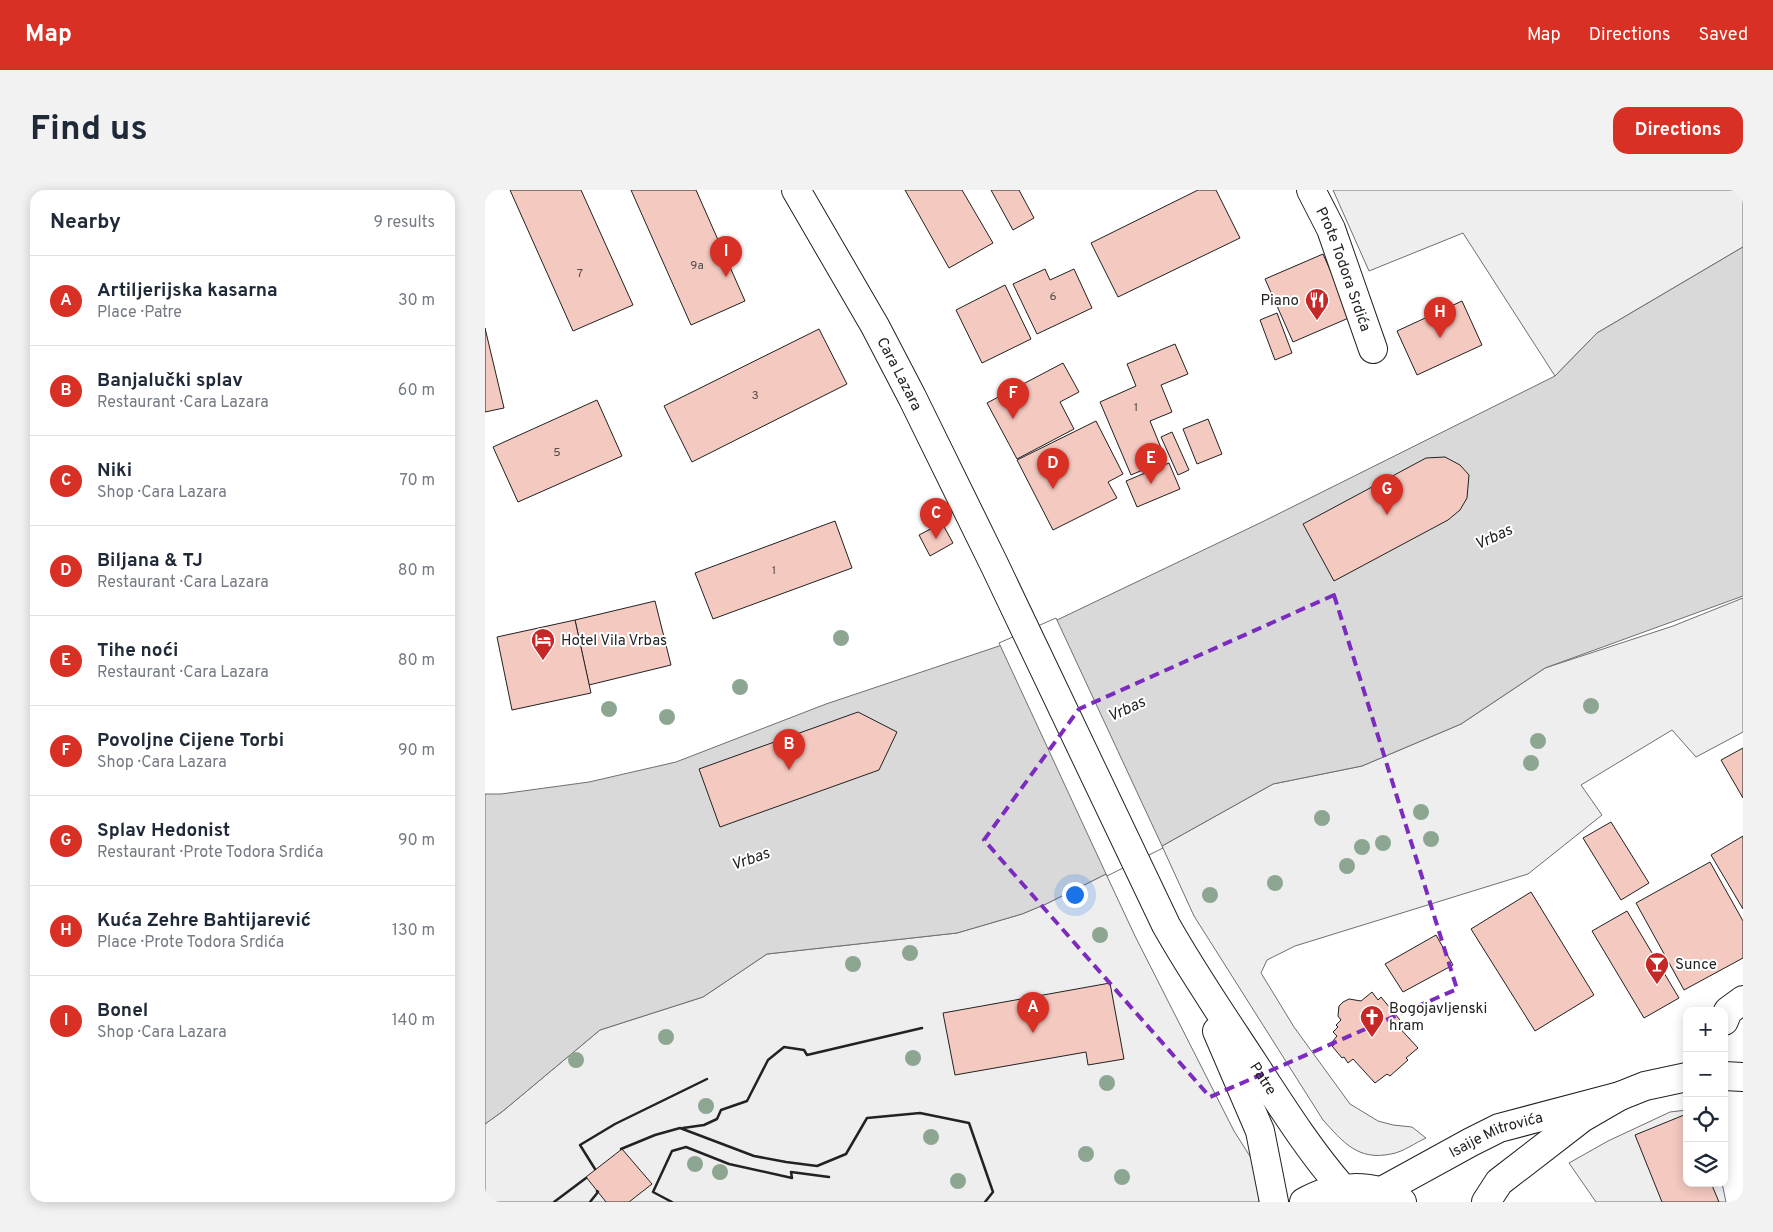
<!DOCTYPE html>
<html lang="en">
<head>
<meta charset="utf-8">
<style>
  :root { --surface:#fff; --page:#f2f2f3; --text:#1f2937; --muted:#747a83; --line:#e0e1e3; --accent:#d93025 }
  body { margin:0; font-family:Overpass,sans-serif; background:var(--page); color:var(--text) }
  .controls { position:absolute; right:15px; bottom:15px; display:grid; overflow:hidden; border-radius:10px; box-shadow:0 2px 12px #0003 }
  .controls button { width:45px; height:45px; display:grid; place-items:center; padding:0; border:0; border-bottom:1px solid var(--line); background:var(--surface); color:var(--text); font:25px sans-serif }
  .you { position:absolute; left:589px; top:704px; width:18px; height:18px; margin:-12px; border:4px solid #fff; border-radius:50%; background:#1a73e8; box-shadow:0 0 0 8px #1a73e833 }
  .badge { display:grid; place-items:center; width:32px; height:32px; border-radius:50%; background:var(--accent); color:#fff; font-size:16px; font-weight:700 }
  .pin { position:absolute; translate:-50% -41px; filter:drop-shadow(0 1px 2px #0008) }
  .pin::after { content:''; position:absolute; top:26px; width:18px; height:15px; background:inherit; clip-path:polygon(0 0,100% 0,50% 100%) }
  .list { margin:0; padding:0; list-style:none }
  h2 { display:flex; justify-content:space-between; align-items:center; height:65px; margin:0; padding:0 20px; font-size:21px }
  h2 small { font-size:16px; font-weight:400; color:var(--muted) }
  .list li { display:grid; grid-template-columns:32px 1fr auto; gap:15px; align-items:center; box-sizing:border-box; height:90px; padding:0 20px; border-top:1px solid var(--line) }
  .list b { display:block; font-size:19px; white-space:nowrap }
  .list p { margin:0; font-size:16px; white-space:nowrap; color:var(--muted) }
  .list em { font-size:16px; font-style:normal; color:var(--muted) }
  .icon { flex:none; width:28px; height:28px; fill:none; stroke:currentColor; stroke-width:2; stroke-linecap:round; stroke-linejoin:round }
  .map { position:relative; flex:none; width:1258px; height:1012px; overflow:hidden; border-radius:15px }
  header { display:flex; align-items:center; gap:30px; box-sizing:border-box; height:70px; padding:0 25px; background:var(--accent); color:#fff }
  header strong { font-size:24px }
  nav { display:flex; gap:28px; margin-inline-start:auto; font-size:18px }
  .intro { display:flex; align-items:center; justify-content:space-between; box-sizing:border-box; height:120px; padding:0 30px }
  h1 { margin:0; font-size:35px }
  .button { padding:12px 22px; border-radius:15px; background:var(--accent); color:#fff; font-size:18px; font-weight:700 }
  main { display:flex; gap:30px; padding:0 30px }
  aside { flex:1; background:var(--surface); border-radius:15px; box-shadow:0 2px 12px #0003 }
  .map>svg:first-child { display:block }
</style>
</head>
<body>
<header>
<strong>Map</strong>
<nav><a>Map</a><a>Directions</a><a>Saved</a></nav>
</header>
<div class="intro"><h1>Find us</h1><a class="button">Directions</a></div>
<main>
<aside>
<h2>Nearby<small>9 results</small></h2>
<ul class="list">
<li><span class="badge">A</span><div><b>Artiljerijska kasarna</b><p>Place · Patre</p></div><em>30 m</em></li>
<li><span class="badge">B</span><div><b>Banjalučki splav</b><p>Restaurant · Cara Lazara</p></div><em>60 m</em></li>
<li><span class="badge">C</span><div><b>Niki</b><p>Shop · Cara Lazara</p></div><em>70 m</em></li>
<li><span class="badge">D</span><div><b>Biljana &amp; TJ</b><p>Restaurant · Cara Lazara</p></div><em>80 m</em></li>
<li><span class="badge">E</span><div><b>Tihe noći</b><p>Restaurant · Cara Lazara</p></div><em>80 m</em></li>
<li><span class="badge">F</span><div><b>Povoljne Cijene Torbi</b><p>Shop · Cara Lazara</p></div><em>90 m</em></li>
<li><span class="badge">G</span><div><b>Splav Hedonist</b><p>Restaurant · Prote Todora Srdića</p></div><em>90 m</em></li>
<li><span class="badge">H</span><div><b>Kuća Zehre Bahtijarević</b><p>Place · Prote Todora Srdića</p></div><em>130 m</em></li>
<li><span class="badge">I</span><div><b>Bonel</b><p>Shop · Cara Lazara</p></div><em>140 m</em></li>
</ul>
</aside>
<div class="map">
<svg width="1258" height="1012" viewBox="0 0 1258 1012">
  <rect width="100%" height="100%" fill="#fff"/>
  <g fill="#eee" stroke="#6f6f6f">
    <polygon points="848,0 1258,0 1258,57 1112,143 1070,186 978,43 884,81"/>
    <path d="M1258 408V542L1211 567 1187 540 1096 595 1117 625 1043 684 810 756 782 770 776 783 809 837 865 914 893 931 908 935 927 937 941 948C930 953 918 962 906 964 873 971 858 952 838 930L709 726 677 656 788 594 877 576 976 534 1060 478 1188 436Z"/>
    <polygon points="621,684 650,746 749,941 768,971 774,999 774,1012 0,1012 0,934 18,921 115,840 218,807 282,764 472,743 537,724 561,714"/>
    <polygon points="1202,920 1202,993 1237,993 1241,1012 1111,1012 1084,973 1123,951 1185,922"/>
  </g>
  <polygon fill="#d9d9d9" stroke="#6f6f6f" points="1258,57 1258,406 1060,478 976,534 877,576 788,594 677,656 561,714 537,724 472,743 282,764 218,807 115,840 18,921 0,934 0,604 16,604 104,592 191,572 341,514 526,452 777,332 1070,186 1112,143"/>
  <polygon fill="#fff" stroke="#6f6f6f" points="571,428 678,658 622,686 514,453"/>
  <g fill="#f3c9c0" stroke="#222">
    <polygon points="25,0 96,0 148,115 88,141"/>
    <polygon points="146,0 211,0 260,111 206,135"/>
    <polygon points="420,0 477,0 508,53 464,78"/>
    <polygon points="506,0 534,0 549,28 528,40"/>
    <polygon points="713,0 731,0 755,48 633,107 606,53"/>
    <polygon points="838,64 866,127 808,152 780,89"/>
    <polygon points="560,79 565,90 589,79 607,118 552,144 528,94"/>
    <polygon points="520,95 546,149 497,173 471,120"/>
    <polygon points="977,111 997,155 932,185 912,141"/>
    <polygon points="792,123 807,163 790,170 775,130"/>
    <polygon points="0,138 19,218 0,222"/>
    <polygon points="334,139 362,194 207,272 179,216"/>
    <polygon points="690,154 703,184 676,195 687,222 665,231 681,270 646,285 615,212 651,196 642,174"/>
    <polygon points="578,173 594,202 575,212 589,239 532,269 502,213"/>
    <polygon points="112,210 137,266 33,312 8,257"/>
    <polygon points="723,229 737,264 712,274 698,239"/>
    <polygon points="611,231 638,284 623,292 632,308 568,340 532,270"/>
    <polygon points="687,242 704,280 693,285 676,247"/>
    <polygon points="960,267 975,275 984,285 982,308 975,320 963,330 849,391 818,334 941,268"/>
    <polygon points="684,273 695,299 652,317 641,291"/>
    <polygon points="350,331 367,378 228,429 210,383"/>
    <polygon points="457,333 468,353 445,366 434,345"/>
    <polygon points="170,411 186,475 104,495 90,430"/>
    <polygon points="90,430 106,503 27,520 12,447"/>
    <polygon points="373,522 412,542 394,580 235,637 214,579"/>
    <polygon points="1258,558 1258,608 1236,570"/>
    <polygon points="1126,632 1164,693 1136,710 1098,648"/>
    <polygon points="1258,646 1258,719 1226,665"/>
    <polygon points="1225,672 1258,731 1258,768 1199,800 1151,713"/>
    <polygon points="1046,702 1109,805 1050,841 986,739"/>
    <polygon points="1142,721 1194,808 1159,828 1107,741"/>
    <polygon points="951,745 968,775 918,802 900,774"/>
    <polygon points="625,793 639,869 603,875 601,862 470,885 458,823"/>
    <polygon points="887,802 893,810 896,807 915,830 910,833 933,858 921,868 923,870 905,886 902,884 890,893 868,869 863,873 859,867 857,868 847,856 849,855 847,852 852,846 848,842 853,837 851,835 856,830 853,826 854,816 858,812 864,809 876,811"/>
    <polygon points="1199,925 1202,932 1202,993 1226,993 1234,1012 1177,1012 1150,945"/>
    <polygon points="137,959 167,994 144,1012 121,1012 101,987"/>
  </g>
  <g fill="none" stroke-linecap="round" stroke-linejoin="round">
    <g stroke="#222" stroke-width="30">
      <g id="minor">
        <path id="s1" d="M311 0 390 136 427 207 509 374 681 735C708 783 739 828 769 874 797 917 824 960 858 999"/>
        <path id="s2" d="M826 0 846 39 888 159"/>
        <polyline points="1239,831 1243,821 1258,810"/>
        <polyline points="732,841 775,941 789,1012"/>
        <polyline points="1239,886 1258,887"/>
        <path id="s3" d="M895 1002 986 952 1014 938 1135 906"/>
        <path d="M819 1012C848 995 888 992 917 1012"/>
        <polyline points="1001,1012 1014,992 1097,928 1135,906 1160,896 1202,887"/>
      </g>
    </g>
    <use href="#minor" stroke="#fff" stroke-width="28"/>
    <g stroke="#222" stroke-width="2.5">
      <polyline points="198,938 219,935 232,929 236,920 262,911 283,870 299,857 319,860 322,865 437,838"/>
      <polyline points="136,959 170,945 195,938 269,966 301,972 332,976 361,964 382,928 435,923 484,933 508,1002 500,1012"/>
      <polyline points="110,979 95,955 130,934 222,889"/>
      <polyline points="69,1012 101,988"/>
      <polyline points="105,1012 113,1002 112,1001"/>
      <polyline points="187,1012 168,1002 187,961 201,957 244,974 307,988 306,982 344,987"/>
    </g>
  </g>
  <g fill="#8da692">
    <circle cx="356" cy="448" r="8"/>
    <circle cx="255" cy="497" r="8"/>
    <circle cx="1106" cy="516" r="8"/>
    <circle cx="124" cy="519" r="8"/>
    <circle cx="182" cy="527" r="8"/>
    <circle cx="1053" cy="551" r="8"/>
    <circle cx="1046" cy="573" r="8"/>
    <circle cx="936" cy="622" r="8"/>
    <circle cx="837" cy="628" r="8"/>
    <circle cx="946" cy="649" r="8"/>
    <circle cx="898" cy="653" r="8"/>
    <circle cx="877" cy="657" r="8"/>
    <circle cx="862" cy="676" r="8"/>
    <circle cx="790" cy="693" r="8"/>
    <circle cx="725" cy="705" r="8"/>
    <circle cx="615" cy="745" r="8"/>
    <circle cx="425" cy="763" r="8"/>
    <circle cx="368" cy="774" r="8"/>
    <circle cx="181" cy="847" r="8"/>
    <circle cx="428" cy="868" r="8"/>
    <circle cx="91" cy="870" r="8"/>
    <circle cx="622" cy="893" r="8"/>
    <circle cx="221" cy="916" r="8"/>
    <circle cx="446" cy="947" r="8"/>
    <circle cx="601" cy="964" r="8"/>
    <circle cx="210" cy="974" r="8"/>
    <circle cx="235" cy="982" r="8"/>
    <circle cx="637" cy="987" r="8"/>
    <circle cx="473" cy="991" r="8"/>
  </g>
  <path fill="none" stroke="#7b2cbf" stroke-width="4" stroke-dasharray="10 6" stroke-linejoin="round" d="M849 405 972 799 725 907 499 650 594 519Z"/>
  <defs>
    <g id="restaurant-pin" transform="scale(1.25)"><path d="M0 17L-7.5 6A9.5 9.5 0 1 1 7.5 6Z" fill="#c62828" stroke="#fff"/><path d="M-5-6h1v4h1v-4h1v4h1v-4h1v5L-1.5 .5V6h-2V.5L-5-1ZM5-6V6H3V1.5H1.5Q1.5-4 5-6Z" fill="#fff"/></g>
    <g id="hotel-pin" transform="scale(1.25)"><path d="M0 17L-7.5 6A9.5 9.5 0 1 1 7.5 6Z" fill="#c62828" stroke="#fff"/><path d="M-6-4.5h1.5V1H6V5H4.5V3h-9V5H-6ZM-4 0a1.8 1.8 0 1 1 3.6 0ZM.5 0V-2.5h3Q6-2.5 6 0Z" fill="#fff"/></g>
    <g id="bar-pin" transform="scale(1.25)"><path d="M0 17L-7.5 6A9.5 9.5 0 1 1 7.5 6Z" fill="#c62828" stroke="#fff"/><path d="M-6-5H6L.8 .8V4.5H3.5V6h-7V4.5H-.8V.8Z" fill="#fff"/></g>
    <g id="church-pin" transform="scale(1.25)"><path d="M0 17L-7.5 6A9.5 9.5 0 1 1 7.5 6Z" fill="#c62828" stroke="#fff"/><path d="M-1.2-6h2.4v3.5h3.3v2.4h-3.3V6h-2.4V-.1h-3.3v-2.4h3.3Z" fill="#fff"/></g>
  </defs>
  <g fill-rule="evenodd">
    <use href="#restaurant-pin" x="832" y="110"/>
    <use href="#hotel-pin" x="58" y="450"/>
    <use href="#bar-pin" x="1172" y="774"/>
    <use href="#church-pin" x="887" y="827"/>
  </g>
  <g text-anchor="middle" stroke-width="4" stroke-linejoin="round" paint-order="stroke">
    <g font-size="12" fill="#564c4a">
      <text x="212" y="79">9a</text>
      <text x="95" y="87">7</text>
      <text x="568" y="110">6</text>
      <text x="270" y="209">3</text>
      <text x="651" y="221">1</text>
      <text x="72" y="266">5</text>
      <text x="289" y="384">1</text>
    </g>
    <g font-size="15" fill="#222" stroke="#fff">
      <text dy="5" stroke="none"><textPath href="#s2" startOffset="86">Prote Todora Srdića</textPath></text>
      <text dy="5" stroke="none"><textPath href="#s1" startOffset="211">Cara Lazara</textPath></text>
      <text dy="5" stroke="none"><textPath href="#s1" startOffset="1005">Patre</textPath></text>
      <text dy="5" stroke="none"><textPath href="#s3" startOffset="130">Isaije Mitrovića</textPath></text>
    </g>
    <g font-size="15" fill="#222" stroke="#fff" text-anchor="start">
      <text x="814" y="115" text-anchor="end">Piano</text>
      <text x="76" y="455">Hotel Vila Vrbas</text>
      <text x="1190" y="779">Sunce</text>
      <text x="904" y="823">Bogojavljenski<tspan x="904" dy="17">hram</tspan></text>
    </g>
    <g font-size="16" font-style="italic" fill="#222" stroke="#fff">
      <text transform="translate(1008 346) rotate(-25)" y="6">Vrbas</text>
      <text transform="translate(641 518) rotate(-25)" y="6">Vrbas</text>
      <text transform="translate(265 668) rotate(-20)" y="6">Vrbas</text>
    </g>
  </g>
</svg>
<div class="controls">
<button>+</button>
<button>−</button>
<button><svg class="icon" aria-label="locate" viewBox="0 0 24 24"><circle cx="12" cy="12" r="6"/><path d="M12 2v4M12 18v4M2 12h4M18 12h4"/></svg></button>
<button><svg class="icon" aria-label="layers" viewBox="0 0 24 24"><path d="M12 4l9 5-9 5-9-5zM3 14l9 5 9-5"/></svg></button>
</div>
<div class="you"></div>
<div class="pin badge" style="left:548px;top:843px">A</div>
<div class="pin badge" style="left:304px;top:580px">B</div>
<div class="pin badge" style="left:451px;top:349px">C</div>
<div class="pin badge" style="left:568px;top:299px">D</div>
<div class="pin badge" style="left:666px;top:294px">E</div>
<div class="pin badge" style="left:528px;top:229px">F</div>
<div class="pin badge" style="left:902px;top:325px">G</div>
<div class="pin badge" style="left:955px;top:148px">H</div>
<div class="pin badge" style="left:241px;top:87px">I</div>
</div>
</main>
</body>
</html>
